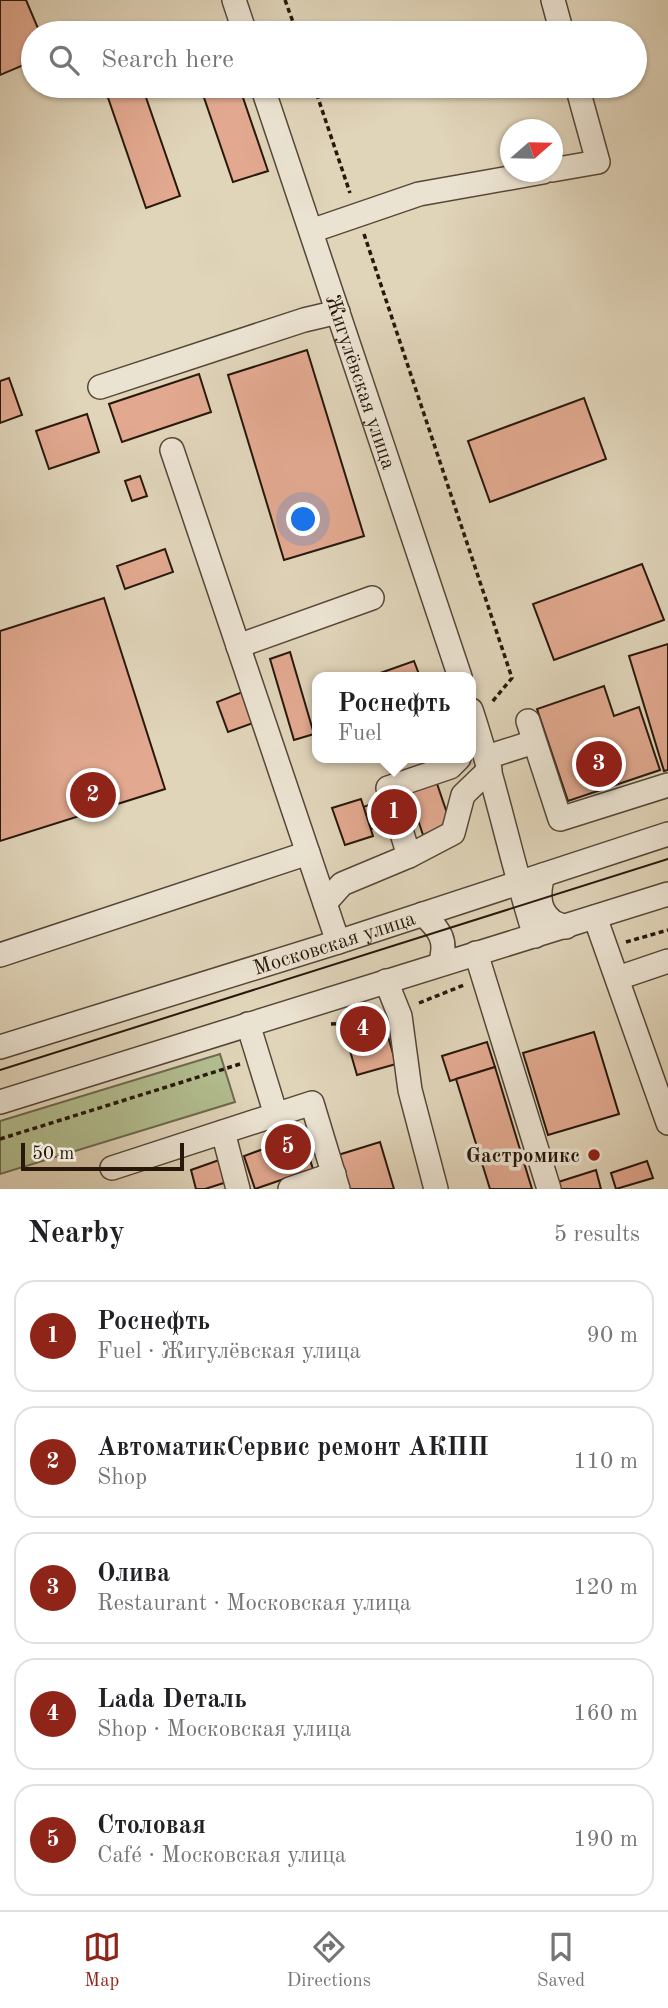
<!DOCTYPE html>
<html lang="en">
<head>
<meta charset="utf-8">
<style>
  :root { --surface:#fff; --page:#f6f6f6; --text:#202124; --muted:#757577; --line:#e0e0e0; --accent:#8f2418 }
  body { margin:0; font-family:"Old Standard TT",serif; background:var(--page); color:var(--text) }
  .compass { position:absolute; left:500px; top:119px; width:63px; height:63px; border-radius:50%; background:var(--surface); box-shadow:0 2px 5px #0004; rotate:70deg }
  .scale { position:absolute; left:21px; bottom:18px; width:163px; box-sizing:border-box; padding-left:7px; border:4px solid #28180c; border-top:0; font-size:19px; line-height:24px; white-space:nowrap; color:#28180c; -webkit-text-stroke:5px #ebe3d2; paint-order:stroke }
  .you { position:absolute; left:304px; top:520px; width:24px; height:24px; margin:-18px; border:5px solid #fff; border-radius:50%; background:#1a73e8; box-shadow:0 0 0 10px #1a73e833 }
  .badge { display:grid; place-items:center; width:46px; height:46px; border-radius:50%; background:var(--accent); color:#fff; font-size:23px; font-weight:700 }
  .pin { position:absolute; translate:-50% -50%; border:4px solid #fff; box-shadow:0 2px 7px #0006 }
  .popup { position:absolute; left:312px; top:672px; width:164px; height:91px; box-sizing:border-box; display:grid; place-content:center; border-radius:14px; background:var(--surface); filter:drop-shadow(0 2px 5px #0005); font-size:23px; white-space:nowrap; color:var(--muted) }
  .popup b { font-size:26px; color:var(--text) }
  .popup::after { content:''; position:absolute; left:50%; top:100%; margin-left:-14px; border:14px solid transparent; border-top-color:var(--surface) }
  .list { margin:0; padding:0; list-style:none }
  h2 { display:flex; justify-content:space-between; align-items:center; height:91px; margin:0; padding:0 28px; font-size:30px }
  h2 small { font-size:23px; font-weight:400; color:var(--muted) }
  .list li { display:grid; grid-template-columns:46px 1fr auto; gap:21px; align-items:center; box-sizing:border-box; height:112px; margin:0 14px 14px; padding:0 14px; border:2px solid var(--line); border-radius:21px }
  .list b { display:block; font-size:26px; white-space:nowrap }
  .list p { margin:0; font-size:23px; white-space:nowrap; color:var(--muted) }
  .list em { font-size:23px; font-style:normal; color:var(--muted) }
  .icon { flex:none; width:38px; height:38px; fill:none; stroke:currentColor; stroke-width:2; stroke-linecap:round; stroke-linejoin:round }
  .map { position:relative; flex:none; width:668px; height:1189px; overflow:hidden }
  .search { position:absolute; background:var(--surface); box-shadow:0 2px 5px #0004; left:21px; right:21px; top:21px; height:77px; display:flex; align-items:center; gap:18px; box-sizing:border-box; padding:0 24px; border-radius:38px; color:var(--muted); font-size:26px }
  .sheet { height:721px; background:var(--surface) }
  nav { display:flex; justify-content:space-around; align-items:center; box-sizing:border-box; height:98px; border-top:2px solid var(--line); background:var(--surface); font-size:19px; color:var(--muted) }
  nav a { display:grid; justify-items:center; gap:4px }
  nav .on { color:var(--accent) }
  .map>svg:first-child { display:block }
</style>
</head>
<body>
<div class="map">
<svg width="668" height="1189" viewBox="0 0 668 1189">
  <rect width="100%" height="100%" fill="#e0d4b9"/>
  <filter id="stains"><feTurbulence type="fractalNoise" baseFrequency=".00286" numOctaves="4"/><feColorMatrix values="0 0 0 0 .2 0 0 0 0 .09 0 0 0 0 .02 0 0 0 .5 -.17"/></filter>
  <radialGradient id="worn" r=".72"><stop offset=".6" stop-color="#630" stop-opacity="0"/><stop offset="1" stop-color="#630" stop-opacity=".3"/></radialGradient>
  <polygon fill="#b2bd8f" stroke="#6d6a4e" stroke-width="2" points="220,1054 235,1102 0,1174 0,1121"/>
  <g fill="#e2a990" stroke="#28180c" stroke-width="2">
    <polygon points="0,0 26,0 40,33 33,33 33,61 0,75"/>
    <polygon points="104,86 142,86 180,196 146,208"/>
    <polygon points="200,86 239,86 268,171 233,182"/>
    <polygon points="307,350 364,536 284,560 228,375"/>
    <polygon points="199,374 211,412 122,442 109,404"/>
    <polygon points="9,378 22,415 0,423 0,381"/>
    <polygon points="584,398 606,459 490,502 468,441"/>
    <polygon points="87,414 99,452 49,469 36,431"/>
    <polygon points="140,476 147,496 132,501 125,481"/>
    <polygon points="165,549 173,572 125,589 117,566"/>
    <polygon points="642,564 664,620 554,660 533,604"/>
    <polygon points="104,598 165,789 0,841 0,631"/>
    <polygon points="668,644 668,770 664,771 629,656"/>
    <polygon points="290,652 314,734 294,740 270,659"/>
    <polygon points="414,661 420,677 369,677"/>
    <polygon points="604,686 614,716 639,707 660,770 568,801 537,709"/>
    <polygon points="245,691 256,722 228,732 217,702"/>
    <polygon points="430,763 451,825 423,835 416,814 371,829 363,807 409,791"/>
    <polygon points="361,799 373,836 345,845 332,808"/>
    <polygon points="383,1019 396,1064 357,1075 344,1030"/>
    <polygon points="594,1032 619,1114 548,1135 523,1053"/>
    <polygon points="487,1042 495,1067 450,1081 442,1056"/>
    <polygon points="495,1067 532,1189 490,1189 456,1079"/>
    <polygon points="302,1135 313,1169 255,1189 244,1156"/>
    <polygon points="380,1142 394,1189 349,1189 338,1155"/>
    <polygon points="222,1159 230,1181 205,1189 196,1189 191,1170"/>
    <polygon points="647,1161 653,1178 616,1189 611,1173"/>
    <polygon points="596,1170 601,1189 554,1189 552,1184"/>
  </g>
  <g fill="none" stroke-linecap="round" stroke-linejoin="round">
    <g stroke="#564737" stroke-width="26">
      <g id="minor">
        <polyline points="234,0 245,33"/>
        <polyline points="553,0 562,33"/>
        <path id="s1" d="M262 86 460 677"/>
        <polyline points="552,170 598,162 577,86"/>
        <polyline points="311,231 419,194 543,172"/>
        <polyline points="100,387 304,320 338,312"/>
        <polyline points="172,450 338,942"/>
        <polyline points="238,646 372,598"/>
        <path d="M471 710C496 784 511 861 535 936"/>
        <polyline points="528,721 560,819 668,785"/>
        <polyline points="487,757 534,742"/>
        <polyline points="409,856 388,788 450,767 459,758"/>
        <path d="M543 875C539 889 537 908 550 919 553 923 561 925 566 927"/>
        <polyline points="325,903 342,884 409,856 453,833 463,795 490,769"/>
        <path d="M423 914C440 930 448 941 440 964"/>
        <polyline points="595,917 668,1123"/>
        <polyline points="476,953 549,1189"/>
        <polyline points="0,955 308,853"/>
        <polyline points="618,978 668,961"/>
        <polyline points="386,981 400,1016 410,1090 436,1189"/>
        <polyline points="248,1024 276,1115"/>
        <path id="s2" d="M0 1047 338 942 668 834"/>
        <polyline points="0,1102 668,894"/>
        <polyline points="223,1132 238,1189"/>
        <polyline points="112,1168 312,1103 338,1189"/>
        <polyline points="290,1189 334,1174"/>
      </g>
    </g>
    <g stroke="#28180c" stroke-width="3.5" stroke-dasharray="5 3.5" stroke-linecap="butt">
      <polyline points="285,0 297,33"/>
      <polyline points="314,86 350,193"/>
      <polyline points="364,234 512,678 492,702"/>
      <polyline points="626,942 668,930"/>
      <polyline points="419,1003 464,985"/>
      <polyline points="331,1024 361,1022 378,1017"/>
      <polyline points="0,1139 240,1064"/>
    </g>
    <use href="#minor" stroke="#ebe3d2" stroke-width="23"/>
    <polyline stroke="#28180c" stroke-width="2" points="0,1070 668,859"/>
  </g>
  <circle fill="#8f2418" stroke="#ebe3d2" stroke-width="2.5" cx="594" cy="1155" r="7"/>
  <g text-anchor="middle" stroke-width="7" stroke-linejoin="round" paint-order="stroke">
    <g font-size="21" fill="#28180c" stroke="#ebe3d2">
      <text dy="7" stroke="none"><textPath href="#s1" startOffset="312">Жигулёвская улица</textPath></text>
      <text dy="7" stroke="none"><textPath href="#s2" startOffset="350">Московская улица</textPath></text>
    </g>
    <g font-size="21" font-weight="bold" fill="#28180c" stroke="#ebe3d2" text-anchor="end">
      <text x="580" y="1162">Gастромикс</text>
    </g>
  </g>
  <rect width="100%" height="100%" filter="url(#stains)"/>
  <rect width="100%" height="100%" fill="url(#worn)"/>
</svg>
<svg class="compass" viewBox="-18 -18 36 36"><path d="M0-13l5 13h-10z" fill="#e53935"/><path d="M0 13l5-13h-10z" fill="#757577"/></svg>
<div class="scale">50 m</div>
<div class="you"></div>
<div class="pin badge" style="left:394px;top:812px">1</div>
<div class="popup"><b>Роснефть</b>Fuel</div>
<div class="pin badge" style="left:93px;top:795px">2</div>
<div class="pin badge" style="left:599px;top:764px">3</div>
<div class="pin badge" style="left:363px;top:1029px">4</div>
<div class="pin badge" style="left:288px;top:1147px">5</div>
<div class="search"><svg class="icon" aria-label="search" viewBox="0 0 24 24"><circle cx="10" cy="10" r="6"/><path d="M15 15l6 6"/></svg>Search here</div>
</div>
<section class="sheet">
<h2>Nearby<small>5 results</small></h2>
<ul class="list">
<li><span class="badge">1</span><div><b>Роснефть</b><p>Fuel · Жигулёвская улица</p></div><em>90 m</em></li>
<li><span class="badge">2</span><div><b>АвтоматикСервис ремонт АКПП</b><p>Shop</p></div><em>110 m</em></li>
<li><span class="badge">3</span><div><b>Олива</b><p>Restaurant · Московская улица</p></div><em>120 m</em></li>
<li><span class="badge">4</span><div><b>Lada Dеталь</b><p>Shop · Московская улица</p></div><em>160 m</em></li>
<li><span class="badge">5</span><div><b>Столовая</b><p>Café · Московская улица</p></div><em>190 m</em></li>
</ul>
</section>
<nav>
<a class="on"><svg class="icon" aria-label="map" viewBox="0 0 24 24"><path d="M3 6l6-2 6 2 6-2v14l-6 2-6-2-6 2zM9 4v14M15 6v14"/></svg>Map</a>
<a><svg class="icon" aria-label="directions" viewBox="0 0 24 24"><path d="M12 3l9 9-9 9-9-9zM9 14v-3h6M13 9l2 2-2 2"/></svg>Directions</a>
<a><svg class="icon" aria-label="saved" viewBox="0 0 24 24"><path d="M7 4h10v16l-5-4-5 4z"/></svg>Saved</a>
</nav>
</body>
</html>
